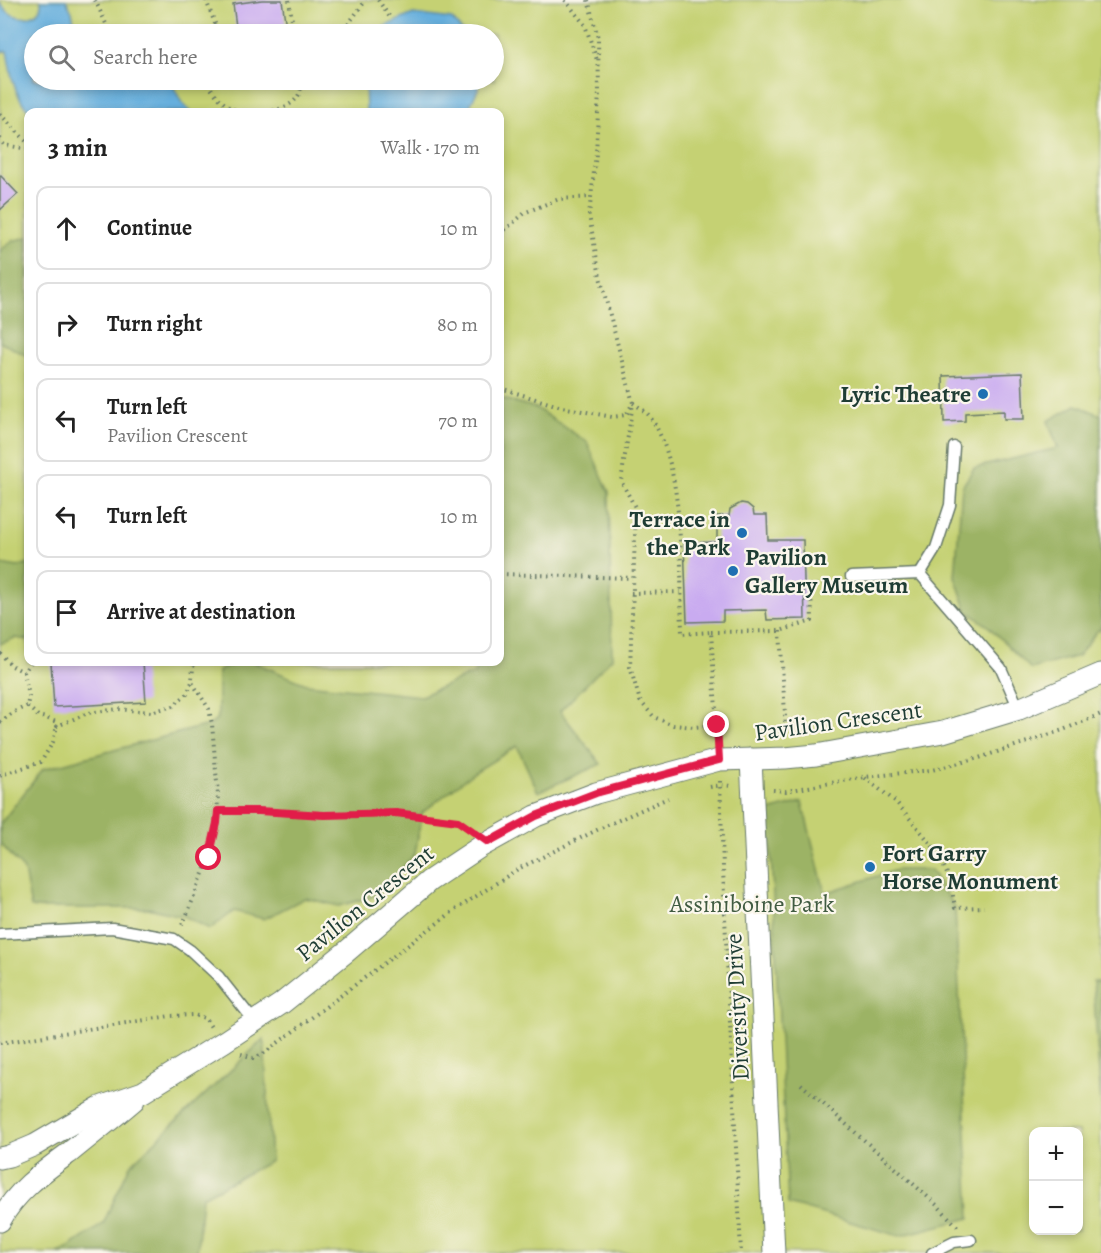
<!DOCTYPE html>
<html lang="en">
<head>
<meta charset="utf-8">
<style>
  :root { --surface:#fff; --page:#f2f2f2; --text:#222; --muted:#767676; --line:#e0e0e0 }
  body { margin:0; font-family:Alegreya,serif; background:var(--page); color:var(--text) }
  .controls { position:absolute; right:18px; bottom:18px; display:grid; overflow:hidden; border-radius:12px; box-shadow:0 3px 9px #0003 }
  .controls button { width:54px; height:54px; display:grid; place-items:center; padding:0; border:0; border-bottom:2px solid var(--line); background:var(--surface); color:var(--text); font:30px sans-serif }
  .stop { position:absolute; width:18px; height:18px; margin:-14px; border:4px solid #e11d48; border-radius:50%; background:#fff }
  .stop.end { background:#e11d48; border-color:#fff; box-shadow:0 2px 6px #0008 }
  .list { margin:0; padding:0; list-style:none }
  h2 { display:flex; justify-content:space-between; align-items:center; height:78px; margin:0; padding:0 24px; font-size:26px }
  h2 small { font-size:20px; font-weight:400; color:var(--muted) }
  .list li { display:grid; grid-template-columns:39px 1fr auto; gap:18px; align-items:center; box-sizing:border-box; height:84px; margin:0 12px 12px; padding:0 12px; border:2px solid var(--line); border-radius:12px }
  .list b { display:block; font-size:22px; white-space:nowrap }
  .list p { margin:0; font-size:20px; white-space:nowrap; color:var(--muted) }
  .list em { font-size:20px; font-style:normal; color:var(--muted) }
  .icon { flex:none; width:33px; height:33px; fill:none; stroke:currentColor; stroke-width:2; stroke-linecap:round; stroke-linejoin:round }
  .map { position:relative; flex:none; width:1101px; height:1253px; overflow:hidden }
  .search { position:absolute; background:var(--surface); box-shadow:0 3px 9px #0003; left:24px; top:24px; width:480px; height:66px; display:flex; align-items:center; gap:15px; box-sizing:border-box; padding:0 21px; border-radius:33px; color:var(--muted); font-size:22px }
  .panel { position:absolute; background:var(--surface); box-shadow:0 3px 9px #0003; left:24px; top:108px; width:480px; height:558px; border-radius:12px }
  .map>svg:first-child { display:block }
</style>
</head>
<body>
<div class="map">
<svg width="1101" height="1253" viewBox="0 0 1101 1253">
  <rect width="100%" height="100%" fill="#fbf7ec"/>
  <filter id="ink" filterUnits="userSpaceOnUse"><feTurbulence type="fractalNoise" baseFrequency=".0167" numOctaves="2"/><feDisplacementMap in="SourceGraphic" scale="12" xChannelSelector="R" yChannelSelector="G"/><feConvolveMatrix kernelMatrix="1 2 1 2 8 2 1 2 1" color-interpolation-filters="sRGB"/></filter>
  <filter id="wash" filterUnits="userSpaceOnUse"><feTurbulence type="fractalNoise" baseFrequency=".008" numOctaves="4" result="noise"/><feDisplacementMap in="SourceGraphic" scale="24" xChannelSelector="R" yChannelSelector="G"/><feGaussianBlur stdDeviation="1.35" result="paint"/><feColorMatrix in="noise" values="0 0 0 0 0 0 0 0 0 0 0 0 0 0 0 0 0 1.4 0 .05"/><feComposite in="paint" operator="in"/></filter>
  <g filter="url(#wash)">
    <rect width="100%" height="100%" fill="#eee8cc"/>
    <path fill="#c5d173" stroke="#728754" stroke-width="1.5" fill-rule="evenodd" d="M0 0H1101V1253H0ZM34 34H494V80H34ZM28 112H500V662H28ZM1034 1132H1078V1230H1034Z"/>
    <g fill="#9cb365" stroke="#5e784c" stroke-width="1.5">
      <polygon points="28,237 28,356 0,342 0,251 12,241"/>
      <polygon points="500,398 536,408 587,442 609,492 612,658 560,711 601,764 538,792 517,746 473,773 422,813 415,854 379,895 339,906 305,898 264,919 234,911 210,929 186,917 148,908 31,908 24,870 0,843 0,824 43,769 212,724 218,717 218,671 239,662 253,662 306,684 421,696 475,673 477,662 500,662"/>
      <polygon points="1076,405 1101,415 1101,629 1097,631 1078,656 1031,669 988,626 967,611 955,577 962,487 974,468 1058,448 1048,421"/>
      <polygon points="28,563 28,640 15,638 0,644 0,564 18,567"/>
      <polygon points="802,802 825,893 896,870 931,870 955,908 970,1218 899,1236 788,1204 769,811"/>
      <polygon points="1093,981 1101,983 1101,1105"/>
      <polygon points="264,1039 271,1161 202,1197 197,1253 57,1253 69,1247 103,1224 130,1165"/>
    </g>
    <g fill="#66afdd" stroke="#427688" stroke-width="1.5">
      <path d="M41 0H66L72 12 77 34H34V80H121L139 84 170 80 182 103 191 112H30C13 94 11 74 7 51L0 52V3C5 9 9 14 16 16 28 20 43 14 41 0Z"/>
      <polygon points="413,14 452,19 465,34 379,34 385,26"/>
      <polygon points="365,80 478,80 478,89 467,112 366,112"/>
    </g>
    <g id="blocks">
      <g fill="#c9abf0">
        <polygon points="262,0 282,0 287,34 237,34 233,4"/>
        <polygon points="244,80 275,80 275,81 245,85"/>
        <polygon points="0,175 18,194 0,210"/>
        <polygon points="1022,373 1024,419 1004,419 1004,411 965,413 965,421 944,422 943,376"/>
        <polygon points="741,503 747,504 753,509 754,515 767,515 768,540 803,540 805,619 767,620 766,610 723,611 723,621 687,622 684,543 717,542 717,516 729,516 730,509"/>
        <polygon points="51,662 143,662 146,702 54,707"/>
      </g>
    </g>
  </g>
  <g filter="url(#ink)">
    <use href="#blocks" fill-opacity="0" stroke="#677969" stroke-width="1.5"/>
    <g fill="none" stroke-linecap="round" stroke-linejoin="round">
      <g stroke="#677969" stroke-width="13">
        <g id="lane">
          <polyline points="920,574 936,548 950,505 954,447"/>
          <polyline points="851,577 920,574 1001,668 1019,709"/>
          <polyline points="0,934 112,928 174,939 190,950 219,977 254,1021"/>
          <polyline points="932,1253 954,1242 971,1240"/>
        </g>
      </g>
      <g stroke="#677969" stroke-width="23">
        <g id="street">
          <polyline points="751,759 774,1253"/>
          <polyline points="0,1158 9,1156 35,1145 100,1107 143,1092 225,1041 281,1004 346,952 429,881 480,847 536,816 596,793 719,760 785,758 816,755 943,732 1019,709 1101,674"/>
          <path d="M0 1221C15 1192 43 1172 69 1153 91 1135 113 1118 134 1100"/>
        </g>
      </g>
      <g stroke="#677969" stroke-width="4" stroke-dasharray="1.5 4.5" stroke-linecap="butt">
        <polyline points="95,0 108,28 113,34"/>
        <polyline points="206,0 219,34"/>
        <polyline points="289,0 294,34"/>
        <polyline points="378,0 389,16"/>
        <polyline points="565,0 585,25 597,60"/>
        <polyline points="588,0 598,38 599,92 596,154 589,215 600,277 633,403 621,481 636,509 630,667 640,701 654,717 673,725 694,727 717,725 718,740"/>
        <polyline points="341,34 366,0"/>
        <path d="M203 80C218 94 222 109 244 112"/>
        <path d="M267 112C286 108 303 102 301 80"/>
        <polyline points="0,114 28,143"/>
        <polyline points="0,138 4,145 28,149"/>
        <polyline points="500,234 526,212 559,199 591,197"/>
        <path d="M500 388 562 407 612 417 626 415 633 403C639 407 647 412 651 418 686 471 680 571 682 634L711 632 717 725"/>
        <polyline points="500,574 632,578"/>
        <polyline points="631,593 681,592"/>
        <polyline points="780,631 785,714 785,738"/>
        <polyline points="711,632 780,631 812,621 811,585 838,584"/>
        <polyline points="0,653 12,666 24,672"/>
        <polyline points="31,662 24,672 29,696 27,706 38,716 46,718 56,722 57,726 88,713 118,709 151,712 173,706 187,694 192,682 193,667 195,662"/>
        <polyline points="0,722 14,712 27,706"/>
        <polyline points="0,776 4,774 41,762 53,742 57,726"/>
        <polyline points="865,778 896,802 932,845 942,862 951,883 955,908 984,907"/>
        <polyline points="720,781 724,896 741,1253"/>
        <polyline points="710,787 721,785 732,786"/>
        <polyline points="773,790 786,791 865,777 932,770 979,758 1063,730 1101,714"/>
        <polyline points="218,811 259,811 324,815 396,813 458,821 470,830"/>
        <polyline points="182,925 186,917 209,858 217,823 218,795 212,724 209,709 192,682"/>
        <polyline points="0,1043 170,1016 193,1015 205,1018 211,1027"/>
        <polyline points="241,1054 253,1058 263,1054 455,910 518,869 601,828 668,798"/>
        <polyline points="801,1084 938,1206 958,1227"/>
      </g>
      <use href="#lane" stroke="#fff" stroke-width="10"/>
      <use href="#street" stroke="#fff" stroke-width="21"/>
    </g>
  </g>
  <g fill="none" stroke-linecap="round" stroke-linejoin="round" filter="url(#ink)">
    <polyline stroke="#e11d48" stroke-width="8" points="209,858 217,823 218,811 259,811 324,815 396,813 458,821 488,842 536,816 596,793 719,760 717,725"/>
  </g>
  <g fill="#1f6fb2" stroke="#fbf7ec" stroke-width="2">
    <circle cx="983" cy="394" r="6"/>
    <circle cx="742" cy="533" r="6"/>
    <circle cx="733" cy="571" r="6"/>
    <circle cx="870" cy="867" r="6"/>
  </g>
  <g text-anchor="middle" stroke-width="4.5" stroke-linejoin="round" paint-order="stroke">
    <g font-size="24" font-weight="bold" fill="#1f3d34" stroke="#fbf7ec" text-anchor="end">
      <text x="971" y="402">Lyric Theatre</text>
      <text x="730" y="527">Terrace in<tspan x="730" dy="28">the Park</tspan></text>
      <text x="745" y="565" text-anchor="start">Pavilion<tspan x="745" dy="28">Gallery Museum</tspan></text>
      <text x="882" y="861" text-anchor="start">Fort Garry<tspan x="882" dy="28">Horse Monument</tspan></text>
    </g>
    <g font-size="24" fill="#1f3d34" stroke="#fbf7ec">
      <text transform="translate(838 721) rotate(-8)" y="8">Pavilion Crescent</text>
      <text transform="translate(365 903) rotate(-39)" y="8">Pavilion Crescent</text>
      <text transform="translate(737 1007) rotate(-93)" y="8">Diversity Drive</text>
    </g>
    <g font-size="24" fill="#405b41" stroke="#fbf7ec">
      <text x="752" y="912">Assiniboine Park</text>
    </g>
  </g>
</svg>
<div class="controls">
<button>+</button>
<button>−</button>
</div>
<div class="stop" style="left:209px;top:858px"></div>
<div class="stop end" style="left:717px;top:725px"></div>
<div class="search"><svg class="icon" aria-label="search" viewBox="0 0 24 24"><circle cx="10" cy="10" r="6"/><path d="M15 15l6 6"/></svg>Search here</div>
<section class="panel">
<h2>3 min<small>Walk · 170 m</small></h2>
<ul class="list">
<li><svg class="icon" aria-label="ahead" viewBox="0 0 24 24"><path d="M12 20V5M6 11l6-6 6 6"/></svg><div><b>Continue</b></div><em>10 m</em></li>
<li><svg class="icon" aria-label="right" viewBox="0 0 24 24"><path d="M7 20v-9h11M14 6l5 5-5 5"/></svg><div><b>Turn right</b></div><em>80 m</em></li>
<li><svg class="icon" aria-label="left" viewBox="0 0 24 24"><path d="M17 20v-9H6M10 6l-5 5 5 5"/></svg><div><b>Turn left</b><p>Pavilion Crescent</p></div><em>70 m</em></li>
<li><svg class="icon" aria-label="left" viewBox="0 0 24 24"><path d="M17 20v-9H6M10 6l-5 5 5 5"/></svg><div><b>Turn left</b></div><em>10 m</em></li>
<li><svg class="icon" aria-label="arrive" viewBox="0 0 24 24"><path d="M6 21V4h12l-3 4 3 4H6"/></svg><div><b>Arrive at destination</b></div></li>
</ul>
</section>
</div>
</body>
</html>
